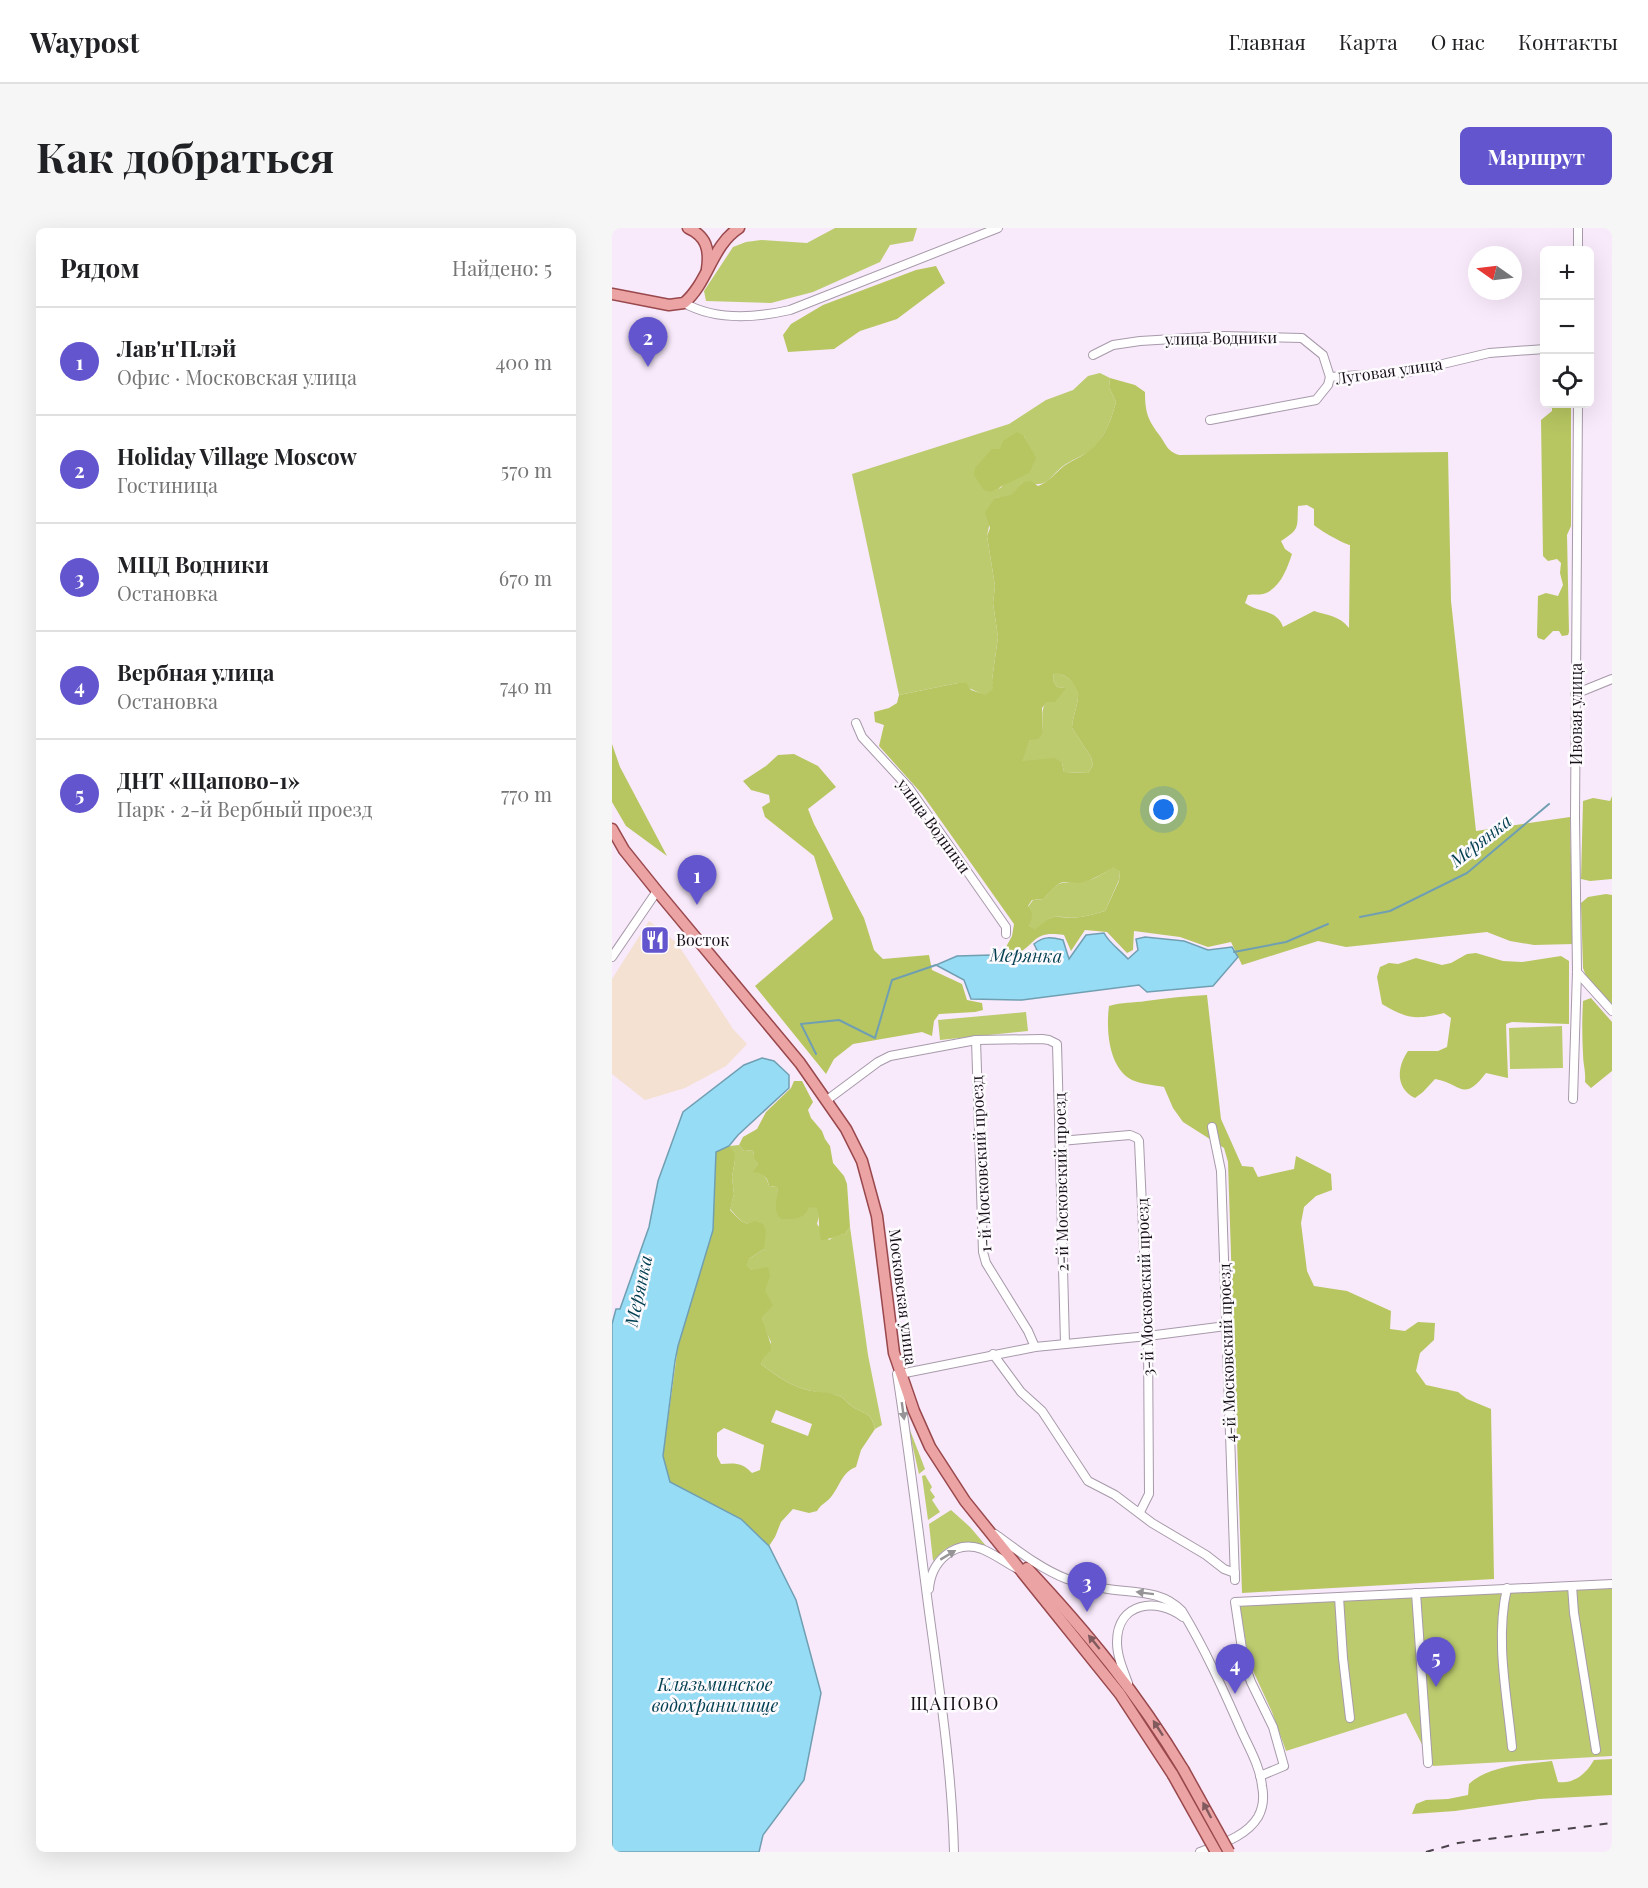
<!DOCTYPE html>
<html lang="ru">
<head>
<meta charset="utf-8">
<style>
  :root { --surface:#fff; --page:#f6f6f6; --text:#202124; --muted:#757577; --line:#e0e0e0; --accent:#6355ce }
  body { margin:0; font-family:"Playfair Display",serif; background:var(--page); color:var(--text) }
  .controls { position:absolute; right:18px; top:18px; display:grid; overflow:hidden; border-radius:9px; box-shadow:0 6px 24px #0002 }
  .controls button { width:54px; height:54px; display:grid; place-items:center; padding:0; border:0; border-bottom:2px solid var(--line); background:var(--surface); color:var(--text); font:30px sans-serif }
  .compass { position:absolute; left:856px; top:18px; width:54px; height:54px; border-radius:50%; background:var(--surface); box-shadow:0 6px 24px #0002; rotate:284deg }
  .you { position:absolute; left:552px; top:582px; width:21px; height:21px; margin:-15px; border:4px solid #fff; border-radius:50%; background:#1a73e8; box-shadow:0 0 0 9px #1a73e833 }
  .badge { display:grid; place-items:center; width:39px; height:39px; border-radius:50%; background:var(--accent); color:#fff; font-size:20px; font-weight:700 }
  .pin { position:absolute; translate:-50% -50px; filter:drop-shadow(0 2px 3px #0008) }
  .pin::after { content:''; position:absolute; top:32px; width:21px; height:18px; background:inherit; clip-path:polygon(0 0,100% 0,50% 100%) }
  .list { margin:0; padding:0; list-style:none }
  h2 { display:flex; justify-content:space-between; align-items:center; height:78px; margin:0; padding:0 24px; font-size:26px }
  h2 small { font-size:20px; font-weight:400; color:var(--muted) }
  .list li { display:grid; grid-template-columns:39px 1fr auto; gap:18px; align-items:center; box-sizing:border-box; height:108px; padding:0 24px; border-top:2px solid var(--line) }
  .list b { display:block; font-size:22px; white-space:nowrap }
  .list p { margin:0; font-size:20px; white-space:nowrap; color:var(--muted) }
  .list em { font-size:20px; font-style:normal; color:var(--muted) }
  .icon { flex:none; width:33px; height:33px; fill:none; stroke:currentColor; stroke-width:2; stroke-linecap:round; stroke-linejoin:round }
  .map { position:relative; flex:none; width:1000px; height:1624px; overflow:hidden; border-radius:9px }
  header { display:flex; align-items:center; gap:36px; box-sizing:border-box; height:84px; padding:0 30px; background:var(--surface); border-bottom:2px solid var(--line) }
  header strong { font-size:28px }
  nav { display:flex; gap:33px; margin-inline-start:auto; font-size:21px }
  .intro { display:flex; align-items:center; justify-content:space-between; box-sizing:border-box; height:144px; padding:0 36px }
  h1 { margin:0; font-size:42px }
  .button { padding:15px 27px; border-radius:9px; background:var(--accent); color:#fff; font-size:21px; font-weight:700 }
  main { display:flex; gap:36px; padding:0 36px }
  aside { flex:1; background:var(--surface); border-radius:9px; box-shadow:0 6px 24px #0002 }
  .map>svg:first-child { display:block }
</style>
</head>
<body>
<header>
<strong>Waypost</strong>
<nav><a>Главная</a><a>Карта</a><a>О нас</a><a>Контакты</a></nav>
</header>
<div class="intro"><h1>Как добраться</h1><a class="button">Маршрут</a></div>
<main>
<aside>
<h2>Рядом<small>Найдено: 5</small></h2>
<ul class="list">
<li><span class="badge">1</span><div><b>Лав'н'Плэй</b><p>Офис · Московская улица</p></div><em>400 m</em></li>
<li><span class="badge">2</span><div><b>Holiday Village Moscow</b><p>Гостиница</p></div><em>570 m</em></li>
<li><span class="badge">3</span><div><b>МЦД Водники</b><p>Остановка</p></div><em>670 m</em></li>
<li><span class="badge">4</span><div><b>Вербная улица</b><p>Остановка</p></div><em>740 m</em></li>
<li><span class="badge">5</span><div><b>ДНТ «Щапово-1»</b><p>Парк · 2-й Вербный проезд</p></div><em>770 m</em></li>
</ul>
</aside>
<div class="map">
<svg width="1000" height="1624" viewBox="0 0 1000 1624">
  <rect width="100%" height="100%" fill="#f8e9fb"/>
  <polygon fill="#f4e1d1" points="37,693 65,715 121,801 135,816 114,838 73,860 33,872 0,846 0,751"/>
  <g fill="#bccb6e" fill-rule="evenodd">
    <polygon points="223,0 305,0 301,13 278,17 268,34 201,64 159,75 94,73 92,63 121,19 134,14 149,12 195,15"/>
    <path d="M488 145 498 150 497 159 504 174C499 192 492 214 475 225 468 229 460 232 454 236 434 250 439 261 411 254L399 268 383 270 375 308 383 358 381 375 386 409 380 452 382 461 374 468 346 455 287 467 240 246 397 196 434 172 461 162 476 148ZM412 208 423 230 387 261Z"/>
    <path d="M442 444C453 446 464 454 466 466 467 474 460 490 460 500L479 529 481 537 476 545 452 544 450 535 409 533 418 512 431 505C430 474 428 478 453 460L445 459 441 452Z"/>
    <path d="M503 638 508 644 507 652 493 683C485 685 476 688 468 689 443 692 444 681 423 703L417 697 416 679 421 672 432 671C450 648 448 657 473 653 483 652 494 643 503 638Z"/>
    <polygon points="414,784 416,803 328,812 326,792"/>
    <polygon points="950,798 951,840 898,841 897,800"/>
    <path d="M127 917 132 923 141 922C142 937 154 945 157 958L165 959 166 968 206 980 207 988 205 996 217 1012 224 1007 233 1006 238 999 256 1127 270 1197 263 1201C259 1184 254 1187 241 1179 236 1176 232 1169 227 1168 215 1164 202 1165 189 1160 174 1155 162 1146 149 1136L159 1114 151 1097 150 1089 153 1063 140 1042 133 1037 138 1030 152 1021 136 996 129 993 118 981 122 966 120 949 123 932 117 918Z"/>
    <polygon points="296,1197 313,1241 307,1246 296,1198"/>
    <polygon points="313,1247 320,1259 318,1262 323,1269 320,1272 328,1284 316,1292 310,1248"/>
    <path d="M339 1282 358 1299 375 1319C349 1312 339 1313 321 1333L317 1296Z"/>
    <polygon points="1000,1352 1000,1528 821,1538 794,1485 674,1523 660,1484 637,1434 627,1372"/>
  </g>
  <g fill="#b7c661" fill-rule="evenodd">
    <polygon points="324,38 333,55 285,91 248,103 222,121 176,124 171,107 179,96 211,77 304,42"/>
    <path d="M498 150 523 157 533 164C533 185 536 192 548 208 555 218 555 223 567 227L836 224 839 373 864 603 958 589 961 716 922 717 898 713 875 704 734 719 706 713 630 737 619 714 596 719 568 709 522 703 521 722 515 725 495 704 473 702 459 723 452 707C420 702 426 716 400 729L394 719 400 708 402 696 310 566 267 518 272 497 263 494 262 484 277 480 285 475 287 467 346 455H354L359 462 374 467 381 461 380 452 386 409 381 375 383 358 375 308 378 300 373 284 383 270 399 267 411 254 419 253 426 258C437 254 443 245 452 238 460 232 470 229 477 223 493 211 499 192 504 174L497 159ZM695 277 702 281V297C707 302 732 316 738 317L737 400C728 388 715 387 702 383L671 399C665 381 646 385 633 375L636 367C641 366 647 367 651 366 668 361 675 341 680 326L673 321 669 313C688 301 685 300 686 278ZM442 445C453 445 463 454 466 466 467 474 460 490 460 500L479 529 481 537 476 545 452 544 450 535 443 530 410 533 418 512 426 511 431 505 430 480 435 474H443L454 460 445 459 441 452ZM502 639 508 644 507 653 493 683C485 685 476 688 468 689 443 692 444 681 423 702L417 697C420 690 422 685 416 678L420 672 432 671C455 643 450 660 475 653 485 650 494 643 502 639Z"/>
    <polygon points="934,176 956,176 959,180 959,298 955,307 957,404 956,407 950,408 947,403 941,403 932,412 926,410 925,407 926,368 934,365 946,368 951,357 948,345 949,335 945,331 936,333 931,328 929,192 940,183 940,179"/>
    <polygon points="405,204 412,208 424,230 417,245 378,264 371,261 362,247 363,240 380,221 388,221 391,213"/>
    <polygon points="0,516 8,539 55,628 14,598 0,574"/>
    <polygon points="182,526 206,538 224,559 196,581 202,596 252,690 262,722 271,731 317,727 320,742 350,756 355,772 370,775 371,782 363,784 327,786 322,793 320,808 310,804 241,816 222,831 214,846 143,758 221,691 202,628 153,589 150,579 158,574 157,567 139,562 131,553 154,538 166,527"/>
    <polygon points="1000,568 1000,651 978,653 969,651 971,573 981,570 998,573"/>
    <polygon points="994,666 1000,667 1000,776 974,748 971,740 969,675 976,669"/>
    <path d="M864 725 891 733 910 734 949 728 957 733V796L900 794 894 796 896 850 874 845C851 875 850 856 823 851L811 864 803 870C783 860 785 839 796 823H826L835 819 839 790 832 785C804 792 795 791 770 776L765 749 768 739 777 735 786 736 804 730 830 737 839 735 855 726Z"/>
    <path d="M595 767 609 891 630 938 641 939 646 949 682 941 684 928 719 946 720 962 704 968 692 979 689 995 695 1043 702 1058 735 1063 779 1083 778 1101 793 1103 806 1094 823 1095 822 1112 808 1125 804 1143 814 1157 846 1164 855 1171 879 1181 882 1351 630 1365 616 934 612 920 571 894 561 880 552 859C543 857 528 856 520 852 496 840 494 800 497 778 510 774 521 775 534 773 555 770 575 768 595 767Z"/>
    <path d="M979 770 1000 794V843L979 860 973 854C974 844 971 836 971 826 970 808 970 790 971 773Z"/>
    <path d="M182 853H190L201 874 196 882 199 890 210 903 213 911 218 918 221 935 232 948 235 956 238 999 233 1006C224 1007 218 1012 209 1012 206 1000 208 990 205 980L197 979C192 992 182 991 169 991 159 980 167 972 165 959L157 958C155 948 151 945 141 944L146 937 142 930 141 922 132 923 127 917 131 909 145 901 154 884 179 860Z"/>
    <path d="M117 918 122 924 123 932 120 949 122 966 118 982 129 993 136 996 143 993 151 996 154 1003 152 1021 138 1030 134 1037 140 1042 156 1039 158 1048 153 1063 161 1077 150 1089C152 1101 159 1110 159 1122L153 1128 149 1136C162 1146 174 1155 189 1160 202 1165 215 1163 227 1168 232 1169 236 1176 241 1179 254 1187 259 1184 263 1201L249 1222 244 1239C230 1244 228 1258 219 1269 214 1275 209 1276 205 1283L197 1285 181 1281 169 1294 163 1309 157 1318 129 1291 58 1254 51 1228 66 1118 101 1002 104 924ZM164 1182 200 1196 196 1208 159 1194ZM112 1200 152 1217 148 1242 140 1245C130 1234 122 1235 109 1236L105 1228V1205Z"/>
    <path d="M1000 1531V1567L927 1571 843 1583 800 1586 804 1576 814 1572 836 1571 856 1567 857 1556C877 1537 914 1536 940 1533L946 1554C962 1556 974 1546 982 1532Z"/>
  </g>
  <g fill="#97dcf5" stroke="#709fb2" stroke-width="1.5">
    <path d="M492 705C497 715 508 722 516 731L526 722 524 711 533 709 572 713 596 722 620 719 626 729 601 758 535 764 527 757 410 772 359 771 352 752 324 737 345 728 380 727 400 732 425 722 422 716C432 708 439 709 451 712L457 731 474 707Z"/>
    <polygon points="150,830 162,833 177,847 177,860 126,907 117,918 104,924 101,1002 66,1118 63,1133 51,1228 58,1254 129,1291 157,1318 184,1372 209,1465 192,1552 151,1607 147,1624 0,1624 0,1096 4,1081 8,1081 37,999 46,953 71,884 132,837"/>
  </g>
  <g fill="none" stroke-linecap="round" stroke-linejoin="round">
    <g stroke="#709fb2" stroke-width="2">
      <polyline points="748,689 778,683 855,645 937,576"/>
      <polyline points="622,724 674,714 716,696"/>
      <polyline points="204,826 189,796 227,792 263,810 280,752 324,737"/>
    </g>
    <g stroke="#a79aaa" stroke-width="10">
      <g id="minor">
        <polyline points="966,22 966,0"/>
        <path d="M72 75C104 93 143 90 178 82L386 0"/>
        <polyline points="481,127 501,117 528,113 612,108 690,110 711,127 718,149"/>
        <polyline points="598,192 704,172 716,157 718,149 797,144 877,125 933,121"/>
        <polyline points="963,466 1000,451"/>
        <polyline points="244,495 250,509 297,560 394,699 394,706"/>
        <polyline points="0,729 45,663"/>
        <polyline points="965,744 1000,783"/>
        <polyline points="364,812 371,1024 374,1035 416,1103 423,1119"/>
        <polyline points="961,871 965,744 963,588 966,176"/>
        <polyline points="215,872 266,834 278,828 364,812 430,811 437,812 445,816 453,1115"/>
        <polyline points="600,899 609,943 623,1352"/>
        <polyline points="448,913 518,907 525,910 527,913 536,1108 537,1266 528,1284"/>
        <polyline points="381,1126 409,1164 430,1183 476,1253 503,1267 540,1295 594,1327 612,1341 623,1345"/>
        <path d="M285 1146C297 1223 306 1299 316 1376 327 1458 340 1541 342 1624"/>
        <polyline points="288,1146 423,1119 536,1108 614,1098"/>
        <path d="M383 1306C405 1322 429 1341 455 1351 468 1355 482 1359 496 1361 523 1365 550 1362 570 1383 593 1421 611 1461 629 1502 637 1520 648 1538 650 1558 652 1568 651 1580 646 1589 634 1609 608 1616 588 1624"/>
        <polyline points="960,1358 962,1385 984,1522"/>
        <path d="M895 1360C883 1412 895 1467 900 1519"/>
        <path d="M317 1361C319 1334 342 1311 370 1321 382 1326 393 1334 404 1340"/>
        <polyline points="804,1365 816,1535"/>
        <polyline points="727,1369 731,1430 738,1490"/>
        <path d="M516 1455C511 1442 505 1428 505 1414 505 1374 545 1369 571 1389"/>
        <polyline points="648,1548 672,1538 661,1499 639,1454 632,1434 623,1374 1000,1356"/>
      </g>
    </g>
    <g stroke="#99484c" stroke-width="13">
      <g id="major">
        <path d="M76 0C94 8 98 21 95 41"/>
        <path d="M0 66 57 77 72 75C96 55 100 17 127 0"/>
        <polyline points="0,601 12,622 45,663 188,835 234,901 250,933 265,988 282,1125 302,1183 318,1219 353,1273 508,1466 561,1547"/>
        <path d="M415 1340C475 1404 525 1465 571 1541"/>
      </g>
    </g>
    <use href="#minor" stroke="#fff" stroke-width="8"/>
    <use href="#major" stroke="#eca3a4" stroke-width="10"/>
    <polyline stroke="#4a434b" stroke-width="2" stroke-dasharray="8 8" stroke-linecap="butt" points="814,1624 846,1615 1000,1595"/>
    <g stroke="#99484c" stroke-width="13" stroke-linecap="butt">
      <g id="major-bridge">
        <polyline points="571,1541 617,1624"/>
        <polyline points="561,1547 604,1624"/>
      </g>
    </g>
    <use href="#major-bridge" stroke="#eca3a4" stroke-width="10"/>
  </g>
  <defs><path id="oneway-solid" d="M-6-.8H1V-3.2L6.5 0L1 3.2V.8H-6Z" transform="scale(1.5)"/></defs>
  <g fill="#969497">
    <use href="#oneway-solid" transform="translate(291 1183) rotate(82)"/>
    <use href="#oneway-solid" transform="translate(336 1327) rotate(-31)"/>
    <use href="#oneway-solid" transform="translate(533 1365) rotate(-173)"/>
  </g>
  <g fill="#815a5e">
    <use href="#oneway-solid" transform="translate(482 1414) rotate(-129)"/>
    <use href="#oneway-solid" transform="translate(546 1500) rotate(-123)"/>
    <use href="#oneway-solid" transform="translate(595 1582) rotate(-118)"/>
  </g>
  <defs>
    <g id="restaurant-square" transform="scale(1.5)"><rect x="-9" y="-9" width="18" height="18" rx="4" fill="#6355ce" stroke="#fefbff"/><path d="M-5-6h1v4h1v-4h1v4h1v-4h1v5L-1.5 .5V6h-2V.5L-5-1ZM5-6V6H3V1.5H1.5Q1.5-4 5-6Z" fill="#fff"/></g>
  </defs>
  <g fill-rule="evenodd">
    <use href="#restaurant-square" x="43" y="712"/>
  </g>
  <g text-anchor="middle" stroke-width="5" stroke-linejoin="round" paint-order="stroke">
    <g font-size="16" fill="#161117" stroke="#fefbff">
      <text transform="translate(609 110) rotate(-1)" y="6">улица Водники</text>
      <text transform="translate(777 143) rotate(-8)" y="6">Луговая улица</text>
      <text transform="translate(964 486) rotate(-90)" y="6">Ивовая улица</text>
      <text transform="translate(322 598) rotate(54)" y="6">улица Водники</text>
      <text transform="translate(369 936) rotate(-93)" y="6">1-й Московский проезд</text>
      <text transform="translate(449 954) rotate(-91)" y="6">2-й Московский проезд</text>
      <text transform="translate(533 1059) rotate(-92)" y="6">3-й Московский проезд</text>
      <text transform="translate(291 1069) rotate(83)" y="6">Московская улица</text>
      <text transform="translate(615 1125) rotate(-92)" y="6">4-й Московский проезд</text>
    </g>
    <g font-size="16" fill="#161117" stroke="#fefbff" text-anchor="start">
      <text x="64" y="718">Восток</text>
    </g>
    <g font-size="18" font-style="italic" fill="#013f50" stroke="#fefbff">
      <text transform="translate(869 613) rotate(-38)" y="6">Мерянка</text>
      <text transform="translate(414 728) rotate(1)" y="6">Мерянка</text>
      <text transform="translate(27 1063) rotate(-78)" y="6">Мерянка</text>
      <text x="103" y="1463">Клязьминское<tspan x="103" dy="21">водохранилище</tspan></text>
    </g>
    <g font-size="18" letter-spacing="1.5" fill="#161117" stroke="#fefbff">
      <text x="343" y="1482">ЩАПОВО</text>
    </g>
  </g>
</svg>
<div class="controls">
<button>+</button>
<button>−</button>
<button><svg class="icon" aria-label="locate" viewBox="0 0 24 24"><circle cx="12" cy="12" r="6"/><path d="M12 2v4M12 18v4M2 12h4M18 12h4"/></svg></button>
</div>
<svg class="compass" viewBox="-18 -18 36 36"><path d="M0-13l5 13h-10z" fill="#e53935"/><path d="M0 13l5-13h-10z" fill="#757577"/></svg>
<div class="you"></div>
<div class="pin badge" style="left:85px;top:677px">1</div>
<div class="pin badge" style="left:36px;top:139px">2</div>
<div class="pin badge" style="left:475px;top:1384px">3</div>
<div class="pin badge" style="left:623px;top:1466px">4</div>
<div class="pin badge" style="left:824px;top:1459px">5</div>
</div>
</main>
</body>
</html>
